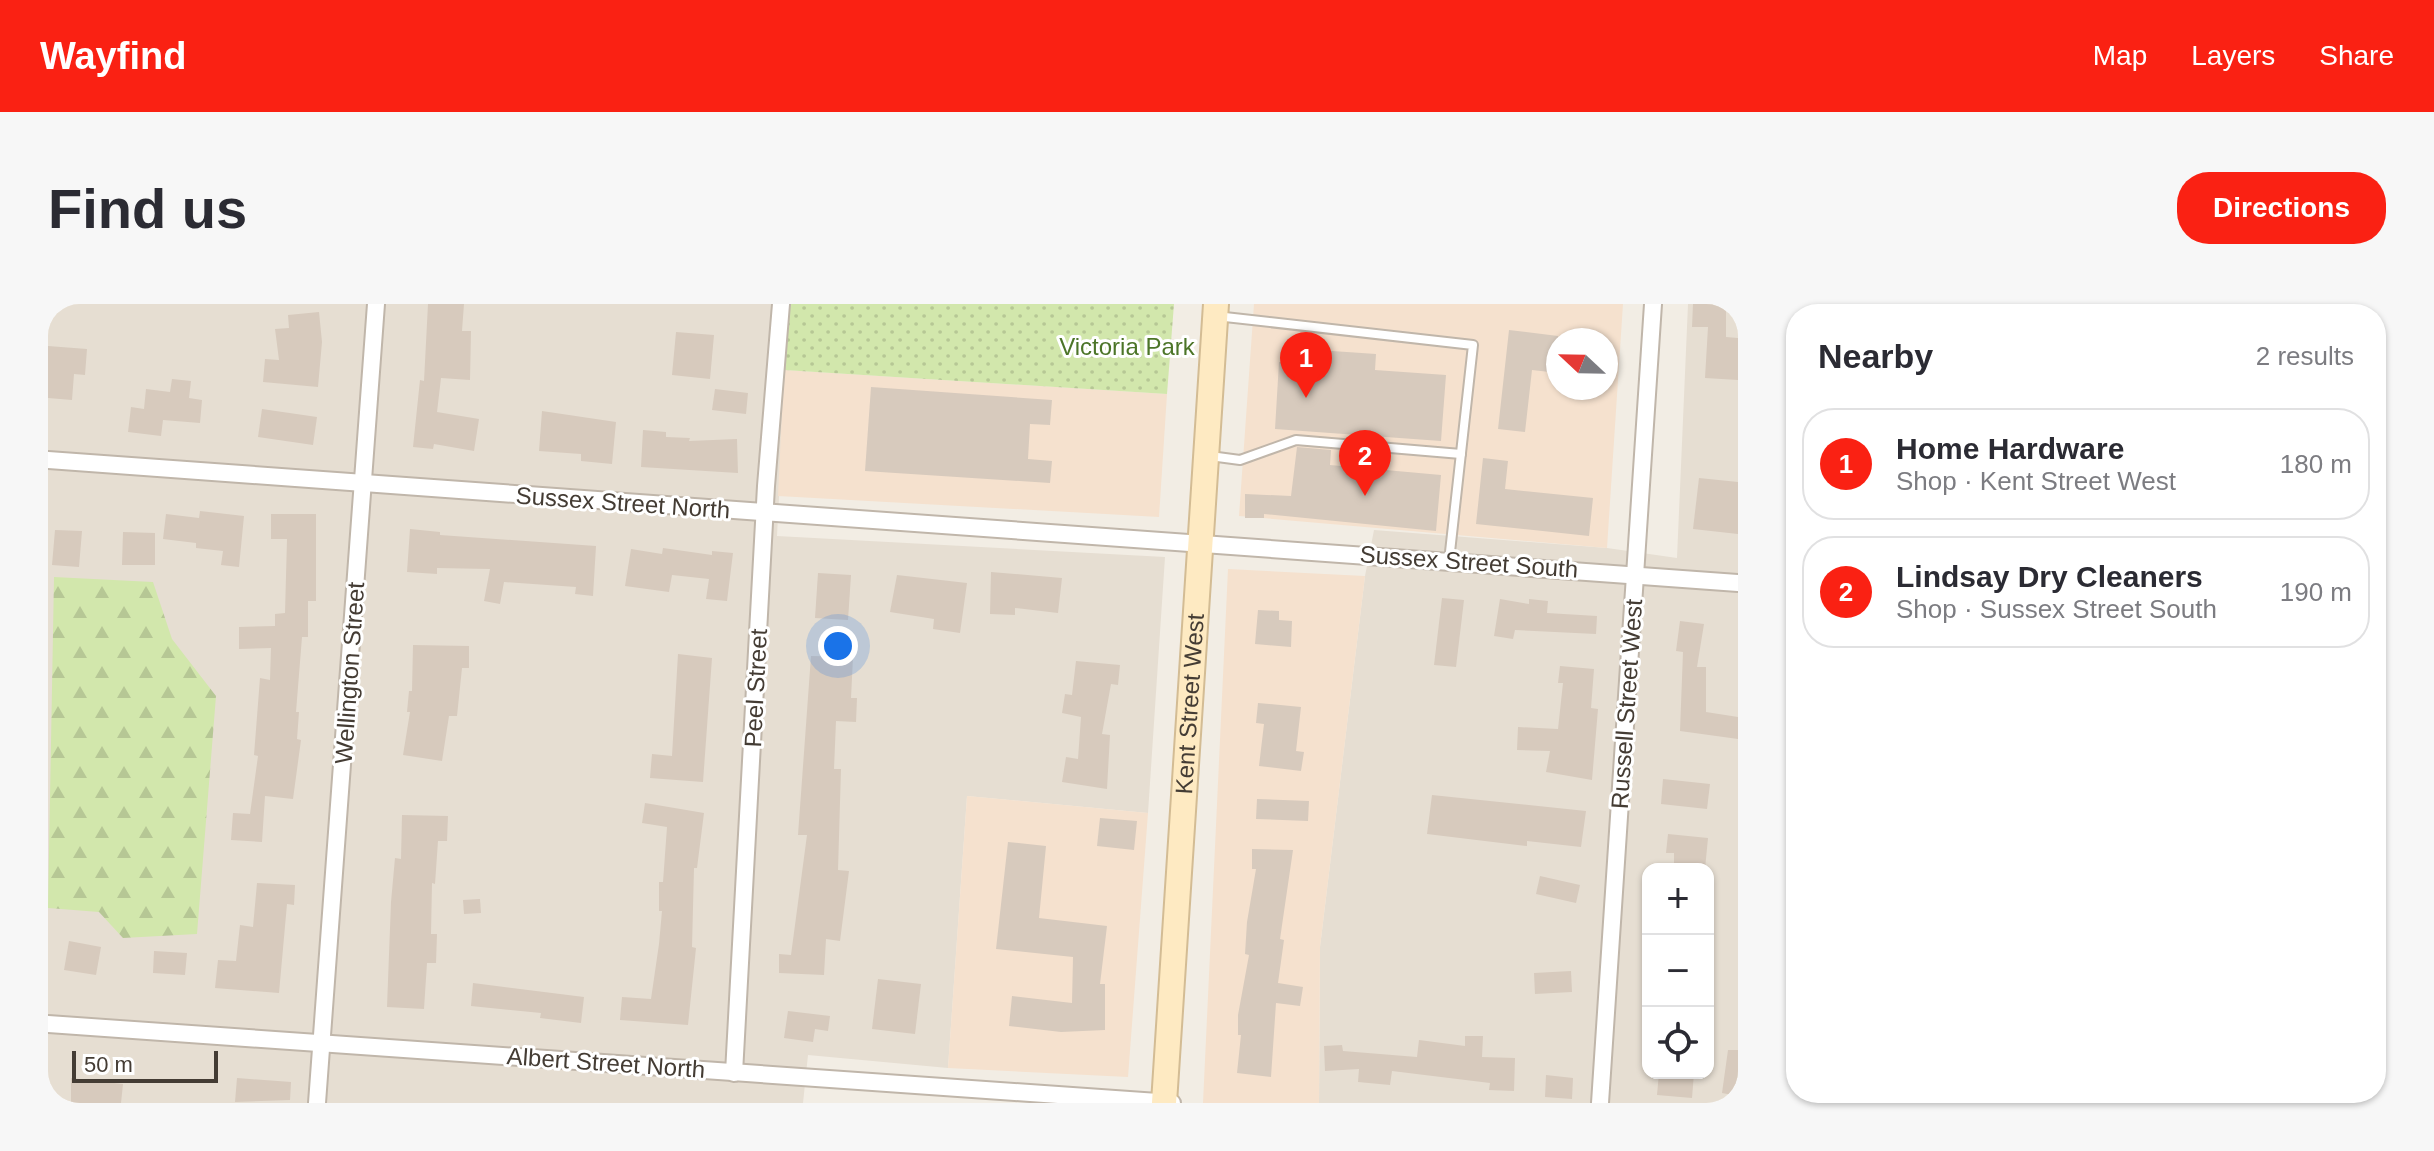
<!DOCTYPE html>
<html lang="en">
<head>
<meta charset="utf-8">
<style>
  :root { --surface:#fff; --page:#f7f7f7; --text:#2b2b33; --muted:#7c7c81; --line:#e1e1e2; --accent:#fa2113 }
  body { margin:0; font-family:Arial,sans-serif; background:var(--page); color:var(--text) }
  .controls { position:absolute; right:24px; bottom:24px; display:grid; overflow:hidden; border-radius:16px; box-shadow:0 2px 6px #0004 }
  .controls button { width:72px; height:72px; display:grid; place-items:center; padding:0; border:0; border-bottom:2px solid var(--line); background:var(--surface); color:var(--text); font:40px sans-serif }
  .compass { position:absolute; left:1498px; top:24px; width:72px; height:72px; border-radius:50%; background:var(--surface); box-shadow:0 2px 6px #0004; rotate:292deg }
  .scale { position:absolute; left:24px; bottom:20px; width:146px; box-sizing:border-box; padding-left:8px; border:4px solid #443c34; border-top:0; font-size:22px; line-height:28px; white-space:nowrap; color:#443c34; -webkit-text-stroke:6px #fff; paint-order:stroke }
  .you { position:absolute; left:790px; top:342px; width:28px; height:28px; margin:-20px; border:6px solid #fff; border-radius:50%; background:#1a73e8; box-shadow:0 0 0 12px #1a73e833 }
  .badge { display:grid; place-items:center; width:52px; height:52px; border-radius:50%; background:var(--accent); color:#fff; font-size:26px; font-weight:700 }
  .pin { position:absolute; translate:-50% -66px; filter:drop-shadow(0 2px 4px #0008) }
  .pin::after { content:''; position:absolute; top:42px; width:28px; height:24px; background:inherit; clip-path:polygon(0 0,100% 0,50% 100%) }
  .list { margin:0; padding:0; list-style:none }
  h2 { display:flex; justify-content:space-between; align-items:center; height:104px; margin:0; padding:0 32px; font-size:34px }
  h2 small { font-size:26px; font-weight:400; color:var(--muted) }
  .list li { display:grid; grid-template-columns:52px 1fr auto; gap:24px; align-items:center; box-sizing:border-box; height:112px; margin:0 16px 16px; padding:0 16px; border:2px solid var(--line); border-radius:32px }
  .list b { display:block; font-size:30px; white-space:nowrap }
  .list p { margin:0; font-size:26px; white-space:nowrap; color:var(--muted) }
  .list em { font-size:26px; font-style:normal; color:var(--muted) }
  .icon { flex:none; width:44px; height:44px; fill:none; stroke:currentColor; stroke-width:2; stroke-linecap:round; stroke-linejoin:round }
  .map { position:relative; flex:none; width:1690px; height:799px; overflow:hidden; border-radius:32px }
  header { display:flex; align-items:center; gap:48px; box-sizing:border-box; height:112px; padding:0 40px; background:var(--accent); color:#fff }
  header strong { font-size:38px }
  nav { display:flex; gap:44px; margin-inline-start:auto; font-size:28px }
  .intro { display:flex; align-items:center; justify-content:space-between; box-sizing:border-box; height:192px; padding:0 48px }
  h1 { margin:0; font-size:56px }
  .button { padding:20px 36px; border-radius:32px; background:var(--accent); color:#fff; font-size:28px; font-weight:700 }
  main { display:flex; gap:48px; padding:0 48px }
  aside { flex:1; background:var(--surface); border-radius:32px; box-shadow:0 2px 6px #0004 }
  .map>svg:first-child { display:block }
</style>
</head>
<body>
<header>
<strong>Wayfind</strong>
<nav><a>Map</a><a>Layers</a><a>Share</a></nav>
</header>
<div class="intro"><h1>Find us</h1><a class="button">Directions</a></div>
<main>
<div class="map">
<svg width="1690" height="799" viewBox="0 0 1690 799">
  <defs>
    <pattern id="forest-firs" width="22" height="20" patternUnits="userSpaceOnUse" patternTransform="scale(2)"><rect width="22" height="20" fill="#d2e7ac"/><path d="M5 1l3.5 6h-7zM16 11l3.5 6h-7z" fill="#b6c795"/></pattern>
    <pattern id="park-dots" width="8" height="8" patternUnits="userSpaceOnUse" patternTransform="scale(2)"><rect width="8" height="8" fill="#d2e7ac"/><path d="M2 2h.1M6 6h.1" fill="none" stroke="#b6c795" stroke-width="1.8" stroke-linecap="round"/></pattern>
  </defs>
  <rect width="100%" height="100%" fill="#f2ede4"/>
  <g fill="#e6ded2" fill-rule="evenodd">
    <polygon points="0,0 741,0 729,232 1117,253 1100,509 919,492 900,764 760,751 755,799 0,799"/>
    <path d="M1640 0H1690V799H1271L1272 643 1317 272 1326 226 1559 244 1629 254ZM1600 565H1660V769H1600Z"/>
  </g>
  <g fill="#f5e1ce" fill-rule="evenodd">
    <path d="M1206 0H1575L1559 244 1191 212ZM1510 36H1558V84H1510Z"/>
    <polygon points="736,66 1119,90 1111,213 730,192"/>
    <polygon points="1180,265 1317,272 1272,643 1271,799 1155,799"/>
    <polygon points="919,492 1100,509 1080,773 900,764"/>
  </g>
  <polygon fill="url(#forest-firs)" points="6,273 105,278 124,335 168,392 149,630 75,634 51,608 0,604"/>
  <polygon fill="url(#park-dots)" points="741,0 1126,0 1119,90 736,66"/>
  <g fill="#d7cabd">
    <polygon points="380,0 416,0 414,27 423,27 422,76 393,74 389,108 431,115 426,147 386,140 385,145 365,143 372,76 376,77"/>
    <polygon points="1645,0 1678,0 1678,33 1690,34 1690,76 1657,74 1660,23 1644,23"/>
    <polygon points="271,8 274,38 270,83 215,78 217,55 231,56 227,25 241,24 240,11"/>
    <polygon points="1461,26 1510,32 1510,69 1484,66 1477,128 1450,125"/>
    <polygon points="628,28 666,31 662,75 624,71"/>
    <polygon points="0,42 39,45 37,71 26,70 24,96 0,94"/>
    <polygon points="1255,45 1328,50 1327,66 1398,71 1393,137 1227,125 1231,58 1254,60"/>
    <polygon points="124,75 143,77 141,94 154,96 152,119 115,116 113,132 80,128 83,103 96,105 98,85 122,88"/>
    <polygon points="823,83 1004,96 1002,121 982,120 980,155 1004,157 1002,179 817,167"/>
    <polygon points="667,85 700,89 698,110 664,106"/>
    <polygon points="214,105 269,113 265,141 210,133"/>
    <polygon points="494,107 568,118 564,160 533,157 533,150 491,147"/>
    <polygon points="595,126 618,128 618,133 642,134 641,137 689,135 690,169 593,163"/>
    <polygon points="1249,143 1283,146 1282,161 1393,171 1388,227 1216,210 1216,214 1197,214 1197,190 1243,192"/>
    <polygon points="1435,154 1460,157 1457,185 1545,194 1541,232 1428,220"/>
    <polygon points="1651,174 1690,178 1690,230 1645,225"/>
    <polygon points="152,207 196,212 191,263 173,261 175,247 148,244 148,239 115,235 118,210 151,214"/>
    <polygon points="223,210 268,210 268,297 260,297 260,333 254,333 248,408 251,408 249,435 253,436 245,495 217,492 214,538 183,536 185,509 202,510 210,452 206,451 212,374 222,376 223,344 191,345 191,323 227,322 227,310 237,309 239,235 223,235"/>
    <polygon points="362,225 392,228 392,231 548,242 545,292 527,290 528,283 456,278 452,300 436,297 442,265 389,264 389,270 359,268"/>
    <polygon points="7,226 34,227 31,263 4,261"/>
    <polygon points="75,228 107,229 107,261 74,261"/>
    <polygon points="615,244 664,251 664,247 685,249 679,297 658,295 661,275 624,271 621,288 577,282 583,245 614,250"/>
    <polygon points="943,268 1014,274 1010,309 967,304 967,311 942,310"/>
    <polygon points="770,269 803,271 800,316 767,314"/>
    <polygon points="849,271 919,279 912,329 885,325 886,315 842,308"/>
    <polygon points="1394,294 1416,296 1408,363 1386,361"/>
    <polygon points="1452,295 1481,300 1481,295 1500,297 1499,309 1549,312 1548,330 1467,326 1465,335 1446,332"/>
    <polygon points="1210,306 1231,307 1231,316 1244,317 1243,343 1207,340"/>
    <polygon points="1632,317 1656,320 1649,363 1658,363 1658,408 1690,413 1690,435 1632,427 1635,348 1628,347"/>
    <polygon points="365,341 421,342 421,364 414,364 409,412 401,412 394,457 355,451 362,408 359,408 361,387 364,387"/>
    <polygon points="630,350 664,354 655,478 602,474 604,450 624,452"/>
    <polygon points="763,352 805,353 803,394 809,394 808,418 788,417 786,465 793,465 790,566 801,567 792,637 778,635 776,671 731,669 731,650 743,651 759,531 750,531"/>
    <polygon points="1028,357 1072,361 1070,381 1063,380 1054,430 1062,431 1059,485 1014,478 1018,453 1030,455 1033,413 1014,409 1017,390 1024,391"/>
    <polygon points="1512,362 1546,365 1543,404 1550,405 1544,476 1498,468 1502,447 1469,446 1470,423 1510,425 1515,379 1510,379"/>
    <polygon points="1210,399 1253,403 1248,447 1256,448 1253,467 1211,462 1216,420 1208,419"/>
    <polygon points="1615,475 1662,480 1659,505 1613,500"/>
    <polygon points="1384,491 1538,507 1533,543 1479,537 1479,542 1379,530"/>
    <polygon points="1209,495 1261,497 1260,517 1208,515"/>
    <polygon points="597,499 656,509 649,564 646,564 644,643 648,644 640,721 572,716 574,693 603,695 611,640 614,607 611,607 611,578 615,578 619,523 594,519"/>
    <polygon points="354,511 400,512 399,537 390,537 387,580 384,579 383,630 389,630 388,659 379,659 376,705 339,703 343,598 347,554 353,555"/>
    <polygon points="1052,514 1089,517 1086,546 1049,542"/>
    <polygon points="1620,530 1660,534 1657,565 1626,565 1626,549 1618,549"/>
    <polygon points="960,538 998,542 991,614 1059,622 1052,680 1057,680 1057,726 1013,728 961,722 964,692 1024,699 1025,653 948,645"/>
    <polygon points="1204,545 1245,546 1232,635 1236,636 1230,679 1255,683 1252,702 1228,699 1223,773 1189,769 1193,731 1190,731 1190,711 1201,651 1197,650 1199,618 1208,565 1204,565"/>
    <polygon points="1492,572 1532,581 1528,599 1488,590"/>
    <polygon points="209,579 247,581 246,601 239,600 231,689 167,684 170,656 188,657 192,621 205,623"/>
    <polygon points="432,595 433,609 416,610 415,596"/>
    <polygon points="21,637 53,643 48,671 16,666"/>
    <polygon points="106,647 139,649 137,671 105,669"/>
    <polygon points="1523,667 1524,688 1487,690 1486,669"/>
    <polygon points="830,675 873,680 867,730 824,725"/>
    <polygon points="425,679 536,693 533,719 492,714 493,709 423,702"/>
    <polygon points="740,707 782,712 780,727 767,725 765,738 736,734"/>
    <polygon points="1417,732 1435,732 1434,753 1467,754 1466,787 1441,786 1442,779 1344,767 1342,781 1310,778 1311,765 1277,767 1276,742 1294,741 1295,747 1369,753 1371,736 1417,742"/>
    <polygon points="1680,746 1690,746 1690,792 1674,789"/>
    <polygon points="1611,769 1646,769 1644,794 1609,791"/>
    <polygon points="1498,771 1525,774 1524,795 1497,793"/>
    <polygon points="23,774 75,780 73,799 23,799"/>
    <polygon points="189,774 243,778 242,796 187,798"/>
  </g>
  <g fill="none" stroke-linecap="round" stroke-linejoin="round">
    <g stroke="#c0b6aa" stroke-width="12">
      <g id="service">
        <polyline points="1168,12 1425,41 1401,257"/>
        <polyline points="1162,152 1192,156 1248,136 1413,150"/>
      </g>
    </g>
    <g stroke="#c0b6aa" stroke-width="20">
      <g id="minor">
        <polyline points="0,156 1690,279"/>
        <polyline points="0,720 1124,799"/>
        <polyline points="686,769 718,182 733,0"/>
        <polyline points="269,799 328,0"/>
        <polyline points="1552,799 1605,0"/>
      </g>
    </g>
    <g stroke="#d3bc94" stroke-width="28">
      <g id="secondary">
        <path id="s1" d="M1116 799 1168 0"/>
      </g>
    </g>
    <use href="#service" stroke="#fff" stroke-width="8"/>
    <use href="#minor" stroke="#fff" stroke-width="16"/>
    <use href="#secondary" stroke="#feeac2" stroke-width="24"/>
  </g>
  <g text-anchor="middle" stroke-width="6" stroke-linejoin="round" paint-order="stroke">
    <g font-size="24" fill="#4c7528" stroke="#fff">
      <text x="1079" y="51">Victoria Park</text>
    </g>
    <g font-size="24" fill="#443c34" stroke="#fff">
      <text transform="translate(575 199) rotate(4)" y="8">Sussex Street North</text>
      <text transform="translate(1421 258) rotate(4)" y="8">Sussex Street South</text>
      <text transform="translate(302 369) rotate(-86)" y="8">Wellington Street</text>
      <text transform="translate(708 384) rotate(-87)" y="8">Peel Street</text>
      <text dy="8" stroke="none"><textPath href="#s1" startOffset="400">Kent Street West</textPath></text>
      <text transform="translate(1579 400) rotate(-86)" y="8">Russell Street West</text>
      <text transform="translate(558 759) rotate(4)" y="8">Albert Street North</text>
    </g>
  </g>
</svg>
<div class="controls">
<button>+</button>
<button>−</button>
<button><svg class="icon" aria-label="locate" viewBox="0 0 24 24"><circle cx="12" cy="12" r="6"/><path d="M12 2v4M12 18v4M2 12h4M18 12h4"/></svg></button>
</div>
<svg class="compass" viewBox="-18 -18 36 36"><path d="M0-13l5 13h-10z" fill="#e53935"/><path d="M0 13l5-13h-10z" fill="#7c7c81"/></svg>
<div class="scale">50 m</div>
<div class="you"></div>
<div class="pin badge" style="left:1258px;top:94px">1</div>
<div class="pin badge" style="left:1317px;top:192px">2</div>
</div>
<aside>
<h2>Nearby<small>2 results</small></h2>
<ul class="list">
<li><span class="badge">1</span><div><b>Home Hardware</b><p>Shop · Kent Street West</p></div><em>180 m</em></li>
<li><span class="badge">2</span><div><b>Lindsay Dry Cleaners</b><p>Shop · Sussex Street South</p></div><em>190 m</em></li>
</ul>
</aside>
</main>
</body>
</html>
